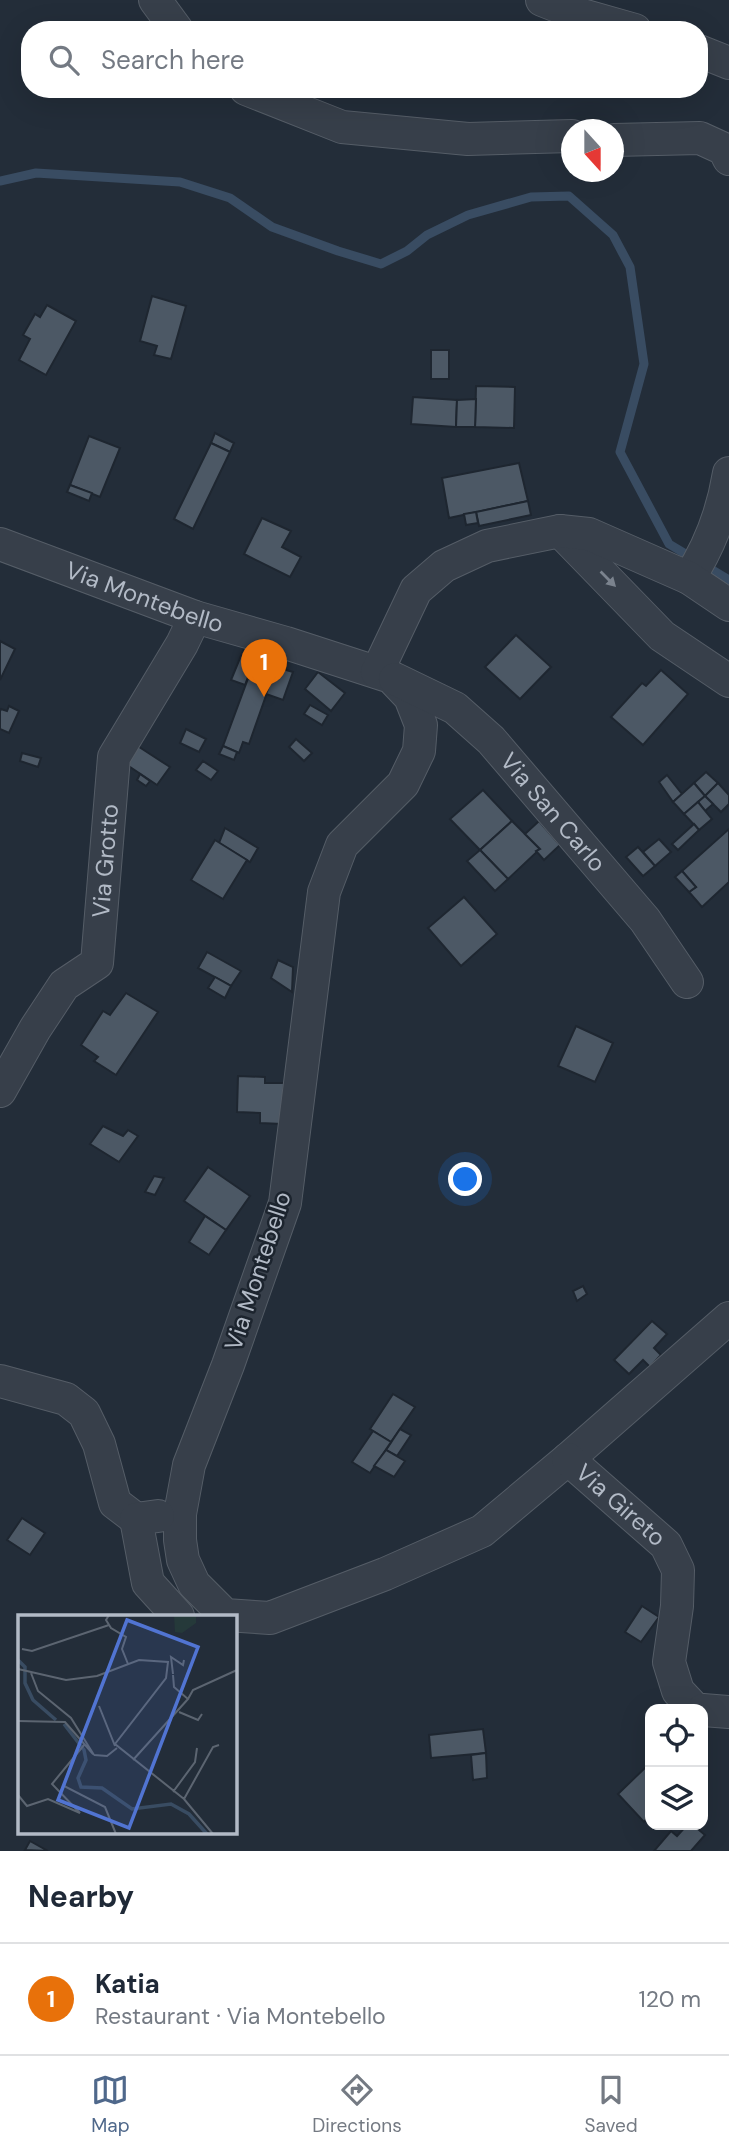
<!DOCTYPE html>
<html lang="en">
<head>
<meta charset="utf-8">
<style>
  :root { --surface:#fff; --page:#f2f2f3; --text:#1f2937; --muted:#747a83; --line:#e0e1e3; --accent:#4f688b }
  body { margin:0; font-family:"DM Sans",sans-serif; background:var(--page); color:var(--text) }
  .controls { position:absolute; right:21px; bottom:21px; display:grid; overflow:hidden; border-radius:14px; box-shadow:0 7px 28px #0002 }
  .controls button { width:63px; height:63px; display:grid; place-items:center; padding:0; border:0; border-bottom:2px solid var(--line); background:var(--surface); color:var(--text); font:35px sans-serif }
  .compass { position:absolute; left:561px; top:119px; width:63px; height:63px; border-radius:50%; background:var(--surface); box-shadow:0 7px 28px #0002; rotate:159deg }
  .you { position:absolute; left:466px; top:1180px; width:24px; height:24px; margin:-18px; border:5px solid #fff; border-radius:50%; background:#1a73e8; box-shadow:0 0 0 10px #1a73e833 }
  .badge { display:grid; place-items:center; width:46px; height:46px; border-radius:50%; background:var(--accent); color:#fff; font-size:23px; font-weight:700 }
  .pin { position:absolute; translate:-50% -58px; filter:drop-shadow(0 2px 4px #0008) }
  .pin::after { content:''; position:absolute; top:37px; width:24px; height:21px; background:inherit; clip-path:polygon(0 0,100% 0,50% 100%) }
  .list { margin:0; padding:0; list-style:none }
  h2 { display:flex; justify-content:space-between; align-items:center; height:91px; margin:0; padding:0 28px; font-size:30px }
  h2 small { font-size:23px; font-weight:400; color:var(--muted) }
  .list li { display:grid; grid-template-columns:46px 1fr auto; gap:21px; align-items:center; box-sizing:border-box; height:112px; padding:0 28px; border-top:2px solid var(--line) }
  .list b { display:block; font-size:26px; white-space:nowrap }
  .list p { margin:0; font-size:23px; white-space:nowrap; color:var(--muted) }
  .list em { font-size:23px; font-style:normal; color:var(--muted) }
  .icon { flex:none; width:38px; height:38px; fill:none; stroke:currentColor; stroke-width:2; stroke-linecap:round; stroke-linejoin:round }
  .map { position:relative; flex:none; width:729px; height:1851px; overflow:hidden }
  .search { position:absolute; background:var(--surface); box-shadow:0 7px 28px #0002; left:21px; right:21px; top:21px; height:77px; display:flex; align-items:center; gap:18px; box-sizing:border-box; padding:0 24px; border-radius:28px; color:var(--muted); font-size:26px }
  .sheet { height:203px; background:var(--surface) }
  nav { display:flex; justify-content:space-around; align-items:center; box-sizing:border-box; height:98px; border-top:2px solid var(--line); background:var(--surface); font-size:19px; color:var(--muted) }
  nav a { display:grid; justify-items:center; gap:4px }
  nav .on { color:var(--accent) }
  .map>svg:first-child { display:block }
</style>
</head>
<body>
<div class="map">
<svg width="729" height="1851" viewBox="0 0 729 1851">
  <rect width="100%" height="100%" fill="#232d39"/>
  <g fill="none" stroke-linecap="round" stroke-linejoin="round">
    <polyline stroke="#394c62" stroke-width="9" points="0,181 36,173 180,182 230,198 272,227 338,251 381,264 407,251 427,235 468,215 531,197 569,196 613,235 630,267 644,364 620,452 669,544 729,580"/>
  </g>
  <g fill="#4c5865" stroke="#1e2630" stroke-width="2">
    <polygon points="152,296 186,306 171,359 154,355 157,346 140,341"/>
    <polygon points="47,305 76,321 46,375 19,360 30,339 23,335 35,314 40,317"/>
    <rect x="431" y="350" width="18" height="29"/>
    <polygon points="476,386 515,387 514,428 475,427"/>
    <polygon points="413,397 457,400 456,427 411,424"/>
    <polygon points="476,399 475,427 456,427 457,400"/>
    <polygon points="215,433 234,443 230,452 211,443"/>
    <polygon points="89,436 120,448 100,497 70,485"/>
    <polygon points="211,443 230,452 193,529 174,519"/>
    <polygon points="519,463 528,501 449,518 442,478"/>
    <polygon points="70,485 92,493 89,501 67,492"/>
    <polygon points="528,501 531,515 479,526 476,512"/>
    <polygon points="476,512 478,523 466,525 464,514"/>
    <polygon points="262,518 291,531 282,547 301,557 290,577 244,554"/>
    <polygon points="516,635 551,667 520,699 485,667"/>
    <polygon points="0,641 15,649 0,680"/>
    <polygon points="247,641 260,646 245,685 231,680"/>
    <polygon points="260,646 281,653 249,744 243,742 239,753 223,746"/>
    <polygon points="276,667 293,672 283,700 266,694"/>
    <polygon points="661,670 688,694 643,745 611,717 642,683 646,686"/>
    <polygon points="318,672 345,693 331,711 305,689"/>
    <polygon points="310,705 328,715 322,725 304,714"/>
    <polygon points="9,706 19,711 9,733 0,729 0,711 1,709 7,711"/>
    <polygon points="186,729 206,739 199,752 180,743"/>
    <polygon points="296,739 312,753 304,761 289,747"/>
    <polygon points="133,743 170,767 157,785 121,761"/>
    <polygon points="223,746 237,752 234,760 219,754"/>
    <polygon points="22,753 41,758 38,767 20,761"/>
    <polygon points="203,761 218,771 211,780 196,770"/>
    <polygon points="706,772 718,783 705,796 694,783"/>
    <polygon points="140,774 150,781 146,786 137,780"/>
    <polygon points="667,775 682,794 673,802 659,782"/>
    <polygon points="694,783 705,796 684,814 673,802"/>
    <polygon points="718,783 729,795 729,804 721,812 705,796"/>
    <polygon points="483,790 512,821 480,850 450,819"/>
    <polygon points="705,796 713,804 705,811 698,802"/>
    <polygon points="698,802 712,819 699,830 684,814"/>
    <polygon points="512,821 540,849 508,879 480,850"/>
    <polygon points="539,821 560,845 544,860 536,851 540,849 525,834"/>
    <polygon points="694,824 699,830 678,850 672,844"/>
    <polygon points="225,828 258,848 250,862 219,843"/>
    <polygon points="729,829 729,882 702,907 689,892 696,887 682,871"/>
    <polygon points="659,839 671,852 655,866 643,852"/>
    <polygon points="215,840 247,860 223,899 191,880"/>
    <polygon points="638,847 655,866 643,876 626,857"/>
    <polygon points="480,850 508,879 495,891 467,861"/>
    <polygon points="682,871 696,887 689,892 675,877"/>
    <polygon points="464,897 497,934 461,966 428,928"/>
    <polygon points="207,952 241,971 231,986 198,968"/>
    <polygon points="278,960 293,967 292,992 271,978"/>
    <polygon points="215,977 231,986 225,998 208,988"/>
    <polygon points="126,993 158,1012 116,1075 94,1061 98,1057 81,1045 103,1011 110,1015"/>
    <polygon points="576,1026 613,1043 595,1082 558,1066"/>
    <polygon points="238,1076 265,1077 265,1083 284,1083 282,1124 260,1123 260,1113 237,1112"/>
    <polygon points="103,1126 123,1136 128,1130 138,1136 119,1162 90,1144"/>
    <polygon points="208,1167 250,1196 226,1230 184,1201"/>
    <polygon points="154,1176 164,1178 155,1195 145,1192"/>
    <polygon points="205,1216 226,1230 209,1255 189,1242"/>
    <polygon points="583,1286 587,1294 577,1301 573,1291"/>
    <polygon points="652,1321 667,1334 654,1348 661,1355 650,1367 643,1360 629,1374 614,1360"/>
    <polygon points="393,1394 415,1407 391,1442 370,1429"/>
    <polygon points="400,1429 411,1435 397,1456 386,1450"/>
    <polygon points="373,1431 391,1442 370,1473 352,1462"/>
    <polygon points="386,1450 405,1461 394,1477 374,1466"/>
    <polygon points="22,1518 45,1533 30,1555 7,1540"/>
    <polygon points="642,1606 659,1617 641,1642 625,1632"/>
    <polygon points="483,1729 486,1753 431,1758 429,1735"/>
    <polygon points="486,1753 487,1778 473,1780 471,1755"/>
    <polygon points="650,1763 650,1815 644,1822 618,1794"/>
    <polygon points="687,1825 693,1825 705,1835 691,1851 654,1851 671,1831 677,1836"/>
    <polygon points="30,1841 48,1851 25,1850"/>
  </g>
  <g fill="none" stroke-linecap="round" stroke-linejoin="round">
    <g stroke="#555d67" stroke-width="34">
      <g id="minor">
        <polyline points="155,0 177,30"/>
        <polyline points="542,0 575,13 635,30"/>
        <polyline points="699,51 729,63"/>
        <polyline points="246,89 342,127 468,139 572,136"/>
        <polyline points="614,140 700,138 724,149 729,159"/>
        <polyline points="560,531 662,636 729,681"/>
        <path id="s1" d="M0 544 195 617 286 643 391 677 410 697 421 725 419 751 403 784 342 845 324 892 285 1203 228 1365 189 1465 180 1514V1540L183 1560 194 1584 225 1615 270 1618 385 1574 482 1531 568 1459 729 1318"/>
        <path d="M689 578C710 546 723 510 729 473"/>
        <polyline points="377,672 416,590 444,566 487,546 560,531 589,534 689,578 729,605"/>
        <path id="s2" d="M395 679 455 708 491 740 645 920 687 982"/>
        <path id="s3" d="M0 1091 35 1029 64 985 97 963 114 757 182 644 195 617"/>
        <polyline points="0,1381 66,1399 84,1413 99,1444 115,1503 136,1519"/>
        <path id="s4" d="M568 1459 666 1545 678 1570 677 1606 669 1662 678 1691 695 1709"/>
        <polyline points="158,1516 136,1519 148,1583 178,1616"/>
        <polyline points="703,1710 729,1712"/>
      </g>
    </g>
    <use href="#minor" stroke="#373f4a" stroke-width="32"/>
  </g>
  <defs><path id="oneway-solid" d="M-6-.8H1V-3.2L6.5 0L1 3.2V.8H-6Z" transform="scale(1.75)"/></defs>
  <use fill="#7b838e" href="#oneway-solid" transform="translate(608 579) rotate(45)"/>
  <g text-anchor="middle" stroke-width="5" stroke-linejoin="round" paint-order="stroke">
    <g font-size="24" fill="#b2bac6" stroke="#1c242e">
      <text dy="8" stroke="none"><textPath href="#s1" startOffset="154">Via Montebello</textPath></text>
      <text dy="8" stroke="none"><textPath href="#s2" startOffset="210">Via San Carlo</textPath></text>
      <text dy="8" stroke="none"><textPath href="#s3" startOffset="266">Via Grotto</textPath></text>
      <text transform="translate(258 1271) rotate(-72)" y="8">Via Montebello</text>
      <text dy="8" stroke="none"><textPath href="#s4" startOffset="70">Via Gireto</textPath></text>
    </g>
  </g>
  <g transform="translate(18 1615)">
    <rect width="219" height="219" fill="#232d39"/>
    <path d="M156 0H178V8L164 18 157 17Z" fill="#25393a"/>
    <path fill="none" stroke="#394c62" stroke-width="3.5" d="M0 45 7 52V68L15 85 38 105M46 109 66 135 68 145 60 163 63 172 84 173 114 194 153 189 171 199 189 219"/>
    <path fill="none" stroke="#5c6571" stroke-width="2" d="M91 0 88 5 93 13 108 22 104 34 110 49M4 34 14 36 91 10M0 54 48 65 79 61 121 45 150 47 148 63 97 129 166 184 195 219M13 58 20 76 53 103 76 140M155 59 153 42 165 50 166 45M170 84 175 75 219 55M81 91 97 131M161 97 180 105 184 99M0 106 47 107 75 139M76 140 89 141 99 133M115 145 170 84 156 72 155 60M54 146 46 171 87 192 98 219M155 177 177 147 179 133M0 180 9 191 30 184 62 198 34 169 66 130M166 184 195 132 201 130"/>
    <path fill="#5174d2" fill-opacity="0.15" stroke="#5174d2" stroke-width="3.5" d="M109 5 180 32 111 213 40 185Z"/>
    <rect width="219" height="219" fill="none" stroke="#b2bac6" stroke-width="3.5"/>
  </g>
</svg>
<div class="controls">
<button><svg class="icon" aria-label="locate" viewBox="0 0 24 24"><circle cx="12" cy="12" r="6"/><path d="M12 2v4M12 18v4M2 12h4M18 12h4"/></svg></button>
<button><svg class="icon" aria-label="layers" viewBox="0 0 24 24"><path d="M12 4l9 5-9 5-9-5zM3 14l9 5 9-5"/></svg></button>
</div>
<svg class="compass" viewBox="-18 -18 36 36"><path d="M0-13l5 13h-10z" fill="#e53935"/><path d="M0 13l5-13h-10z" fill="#747a83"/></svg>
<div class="you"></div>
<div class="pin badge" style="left:264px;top:697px;background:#e8710a">1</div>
<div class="search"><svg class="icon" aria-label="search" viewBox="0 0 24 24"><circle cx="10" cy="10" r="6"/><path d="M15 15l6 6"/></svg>Search here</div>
</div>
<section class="sheet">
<h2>Nearby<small></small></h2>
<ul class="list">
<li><span class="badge" style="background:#e8710a">1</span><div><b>Katia</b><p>Restaurant · Via Montebello</p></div><em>120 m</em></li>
</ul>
</section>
<nav>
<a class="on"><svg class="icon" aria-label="map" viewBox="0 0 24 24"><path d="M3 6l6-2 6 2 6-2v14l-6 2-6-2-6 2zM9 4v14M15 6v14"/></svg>Map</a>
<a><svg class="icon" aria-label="directions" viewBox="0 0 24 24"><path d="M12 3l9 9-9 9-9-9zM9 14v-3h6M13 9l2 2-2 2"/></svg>Directions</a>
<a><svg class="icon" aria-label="saved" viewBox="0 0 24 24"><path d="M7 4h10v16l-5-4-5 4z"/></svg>Saved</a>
</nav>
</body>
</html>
